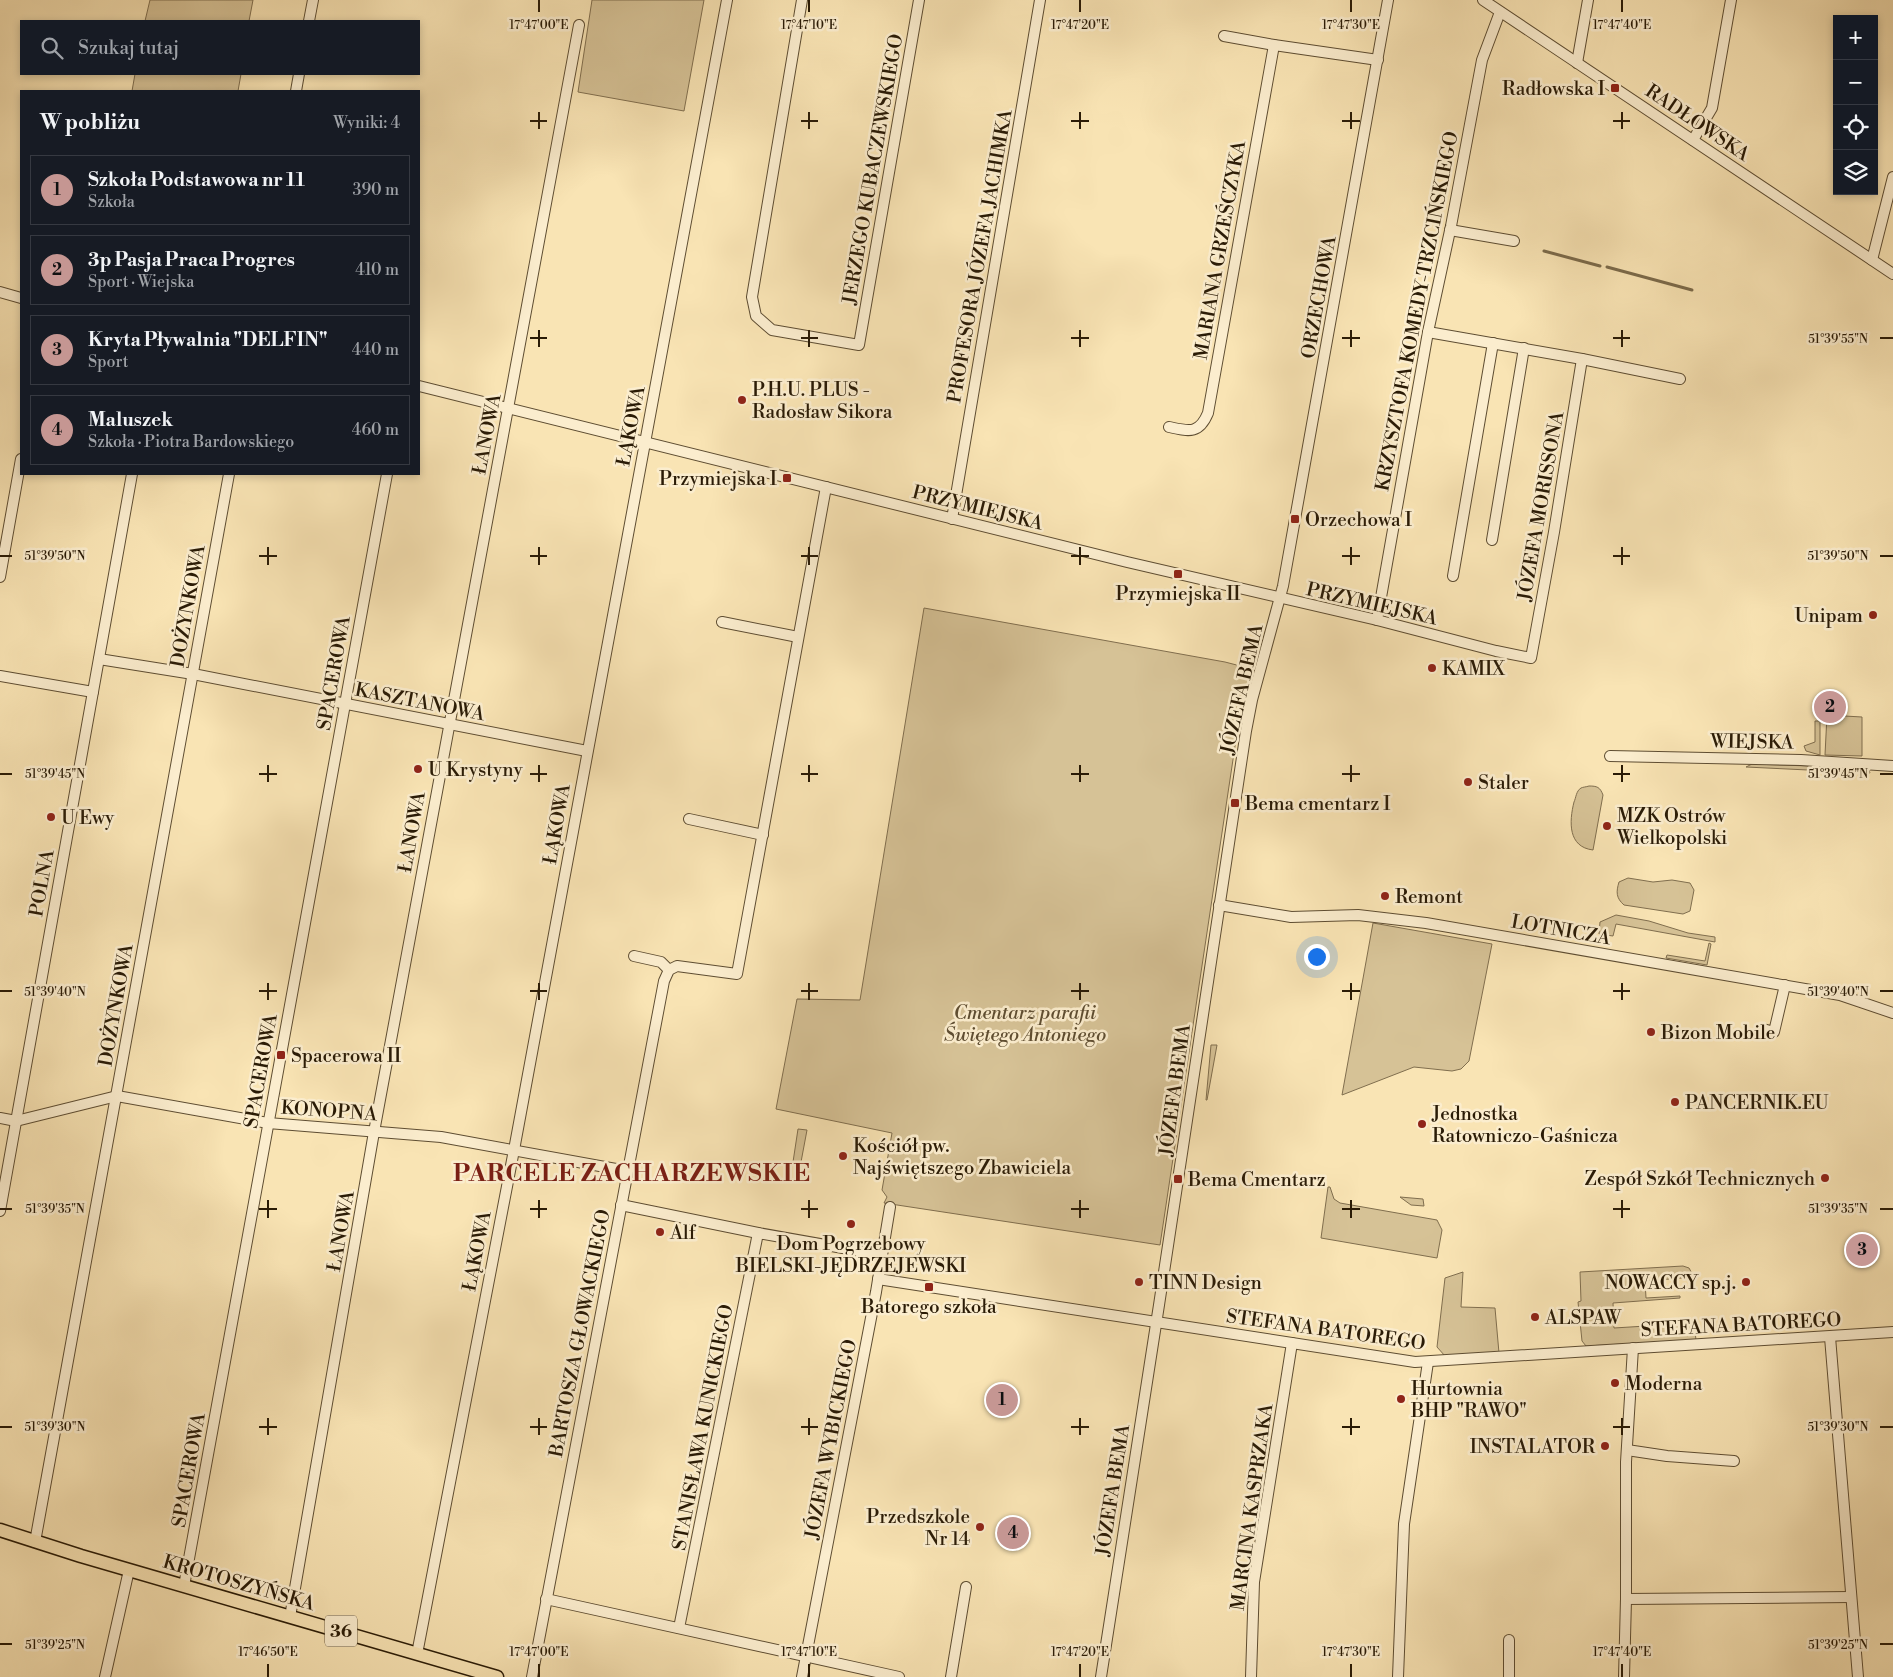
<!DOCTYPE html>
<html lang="pl">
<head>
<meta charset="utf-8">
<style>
  :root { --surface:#171b24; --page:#242831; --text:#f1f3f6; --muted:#9ea1a6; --line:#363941; --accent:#c59692 }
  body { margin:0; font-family:"Libre Bodoni",serif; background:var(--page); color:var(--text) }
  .controls { position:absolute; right:15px; top:15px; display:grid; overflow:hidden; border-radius:0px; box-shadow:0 2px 8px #0003 }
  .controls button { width:45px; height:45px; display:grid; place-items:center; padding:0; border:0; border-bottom:1px solid var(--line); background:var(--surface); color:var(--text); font:25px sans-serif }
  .you { position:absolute; left:1316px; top:956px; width:18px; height:18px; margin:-12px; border:4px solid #fff; border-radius:50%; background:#1a73e8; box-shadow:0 0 0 8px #1a73e833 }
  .badge { display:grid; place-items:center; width:32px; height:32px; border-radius:50%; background:var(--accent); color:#111; font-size:16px; font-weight:700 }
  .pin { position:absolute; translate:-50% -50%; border:2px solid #fff; box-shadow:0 1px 5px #0006 }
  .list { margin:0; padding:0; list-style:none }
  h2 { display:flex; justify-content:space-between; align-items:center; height:65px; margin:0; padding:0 20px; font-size:21px }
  h2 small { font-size:16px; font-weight:400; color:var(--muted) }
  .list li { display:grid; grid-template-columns:32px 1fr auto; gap:15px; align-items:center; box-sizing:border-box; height:70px; margin:0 10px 10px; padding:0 10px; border:1px solid var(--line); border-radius:0px }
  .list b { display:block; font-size:19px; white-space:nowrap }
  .list p { margin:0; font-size:16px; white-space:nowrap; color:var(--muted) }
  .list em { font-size:16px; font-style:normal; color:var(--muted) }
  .icon { flex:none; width:28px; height:28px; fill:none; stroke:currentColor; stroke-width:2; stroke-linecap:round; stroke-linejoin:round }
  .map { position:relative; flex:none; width:1893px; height:1677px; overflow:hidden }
  .search { position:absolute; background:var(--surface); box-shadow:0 2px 8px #0003; left:20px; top:20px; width:400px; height:55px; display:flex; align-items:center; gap:12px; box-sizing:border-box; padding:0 18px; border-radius:0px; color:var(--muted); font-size:19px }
  .panel { position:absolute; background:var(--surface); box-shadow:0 2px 8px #0003; left:20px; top:90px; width:400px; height:385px; border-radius:0px }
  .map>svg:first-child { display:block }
</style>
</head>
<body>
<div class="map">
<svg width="1893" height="1677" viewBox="0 0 1893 1677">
  <rect width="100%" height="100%" fill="#f9e4b4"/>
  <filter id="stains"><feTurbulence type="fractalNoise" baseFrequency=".004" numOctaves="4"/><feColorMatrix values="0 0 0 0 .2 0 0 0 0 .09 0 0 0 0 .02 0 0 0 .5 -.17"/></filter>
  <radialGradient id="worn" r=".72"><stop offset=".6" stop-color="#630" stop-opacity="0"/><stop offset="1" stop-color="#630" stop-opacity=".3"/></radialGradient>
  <g fill="#d6c296" stroke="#806e4e">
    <polygon points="150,0 253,0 249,21 145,21"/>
    <polygon points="592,0 704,0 684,111 578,92"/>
    <polygon points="135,74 241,74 238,91 132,91"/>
    <polygon points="924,608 1225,662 1252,669 1240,713 1160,1245 884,1203 887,1197 882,1190 892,1133 776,1109 797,999 860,1000"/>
    <polygon points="1827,715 1862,717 1862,756 1825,755"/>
    <polygon points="1815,721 1820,721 1820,755 1806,751 1804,746 1815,742"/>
    <polygon points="1752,764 1868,768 1870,773 1746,767"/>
    <path d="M1589 786C1597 786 1600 787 1603 795L1593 850C1568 847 1569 822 1574 802 1576 798 1576 791 1581 788 1583 787 1586 787 1589 786Z"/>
    <path d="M1628 878 1653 882 1672 880 1690 883 1694 890 1690 911 1683 914 1624 905C1616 898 1616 892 1619 882Z"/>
    <polygon points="1616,915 1649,921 1688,933 1715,937 1715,942 1616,924 1613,936 1599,934 1600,922"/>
    <polygon points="1373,923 1492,944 1469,1061 1461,1069 1452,1071 1414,1067 1342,1095"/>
    <polygon points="1709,943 1711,944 1707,965 1666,958 1667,955 1705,961"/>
    <polygon points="1211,1045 1217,1045 1207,1100 1206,1100"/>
    <polygon points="798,1129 807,1130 801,1162 793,1162"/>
    <polygon points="1328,1187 1330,1187 1334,1199 1340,1203 1437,1220 1442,1230 1437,1258 1321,1238"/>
    <polygon points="1400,1197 1423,1199 1424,1206 1411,1205"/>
    <polygon points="1683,1266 1689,1268 1694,1277 1645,1281 1646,1298 1680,1296 1680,1298 1613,1303 1614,1328 1694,1323 1696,1340 1586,1346 1582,1341 1578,1302 1581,1301 1580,1272"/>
    <polygon points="1463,1272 1461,1307 1495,1308 1499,1353 1445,1356 1437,1347 1445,1278"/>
  </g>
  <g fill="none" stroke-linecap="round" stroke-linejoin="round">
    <g stroke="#7c6b4b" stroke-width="3">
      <polyline points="1544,251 1600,266"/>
      <polyline points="1607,267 1692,290"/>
    </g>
    <g stroke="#5e4d32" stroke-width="12">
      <g id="minor">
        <polyline points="802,0 752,297 756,316 772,330 859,345 919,0"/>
        <polyline points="1483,0 1893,274"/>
        <polyline points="309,21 313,0"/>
        <polyline points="1224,36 1274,45 1378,60"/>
        <polyline points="1577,63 1588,0"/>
        <polyline points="296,91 299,74"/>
        <polyline points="1693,140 1712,108 1731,0"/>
        <polyline points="1450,230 1514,241"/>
        <polyline points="1872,260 1893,177"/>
        <polyline points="0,292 21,298"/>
        <polyline points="1428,332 1582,359 1680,379"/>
        <polyline points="419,386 1127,562 1377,620 1496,651 1531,658 1554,532 1582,359"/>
        <path d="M1169 427C1188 431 1199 435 1208 413L1274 45"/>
        <polyline points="952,519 1040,0"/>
        <polyline points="1492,540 1524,348"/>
        <polyline points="1453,576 1493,343"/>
        <polyline points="0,577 21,459"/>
        <polyline points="1377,620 1428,332 1451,226 1482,60 1500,12"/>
        <polyline points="722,622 798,637"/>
        <polyline points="99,659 193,674 587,751"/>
        <polyline points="0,676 93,692"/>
        <polyline points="1610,756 1801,760 1893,766"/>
        <polyline points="689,819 763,835"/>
        <polyline points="1219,905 1291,917 1358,915 1426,923 1840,995 1893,1013"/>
        <polyline points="634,956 661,962 669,970"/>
        <polyline points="1763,1029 1774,1032 1785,985"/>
        <polyline points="0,1118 16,1121 117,1096 268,1123 441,1137 627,1171"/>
        <polyline points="621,1205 758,1233 882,1255"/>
        <polyline points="0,1211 132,474"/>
        <polyline points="878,1279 1415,1362 1893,1332"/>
        <polyline points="1830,1337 1858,1677"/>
        <polyline points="1627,1450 1667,1456 1734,1461"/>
        <polyline points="35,1542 229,474"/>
        <polyline points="184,1586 387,474"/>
        <polyline points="546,1599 899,1677"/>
        <polyline points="1626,1599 1851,1597"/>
        <polyline points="290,1617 374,1132 579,25"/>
        <polyline points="679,1628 758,1233"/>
        <polyline points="1509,1640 1509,1677"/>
        <polyline points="417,1654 514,1150 727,0"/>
        <polyline points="105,1677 129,1570"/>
        <polyline points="532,1677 664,981 669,970 677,966 737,974 826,487"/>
        <polyline points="802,1677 876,1292 890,1207"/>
        <polyline points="951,1677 966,1587"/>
        <polyline points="1101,1677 1159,1305 1246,731 1252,700 1283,586 1388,0"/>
        <polyline points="1251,1677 1254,1582 1292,1343"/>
        <polyline points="1398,1677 1404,1524 1428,1362"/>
        <polyline points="1624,1677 1626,1599 1626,1462 1633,1348"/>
      </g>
    </g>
    <g stroke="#2a1b06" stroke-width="15">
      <polyline id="major" points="0,1530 81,1556 497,1677"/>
    </g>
    <use href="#minor" stroke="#fbedce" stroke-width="10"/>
    <use href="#major" stroke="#f9e4b4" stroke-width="12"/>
  </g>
  <path fill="none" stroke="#2a1b06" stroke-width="2" d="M539 0V12M809 0V12M1080 0V12M1351 0V12M1622 0V12M539 112V129M809 112V129M1080 112V129M1351 112V129M1622 112V129M530 121H547M801 121H818M1071 121H1089M1342 121H1360M1613 121H1630M539 330V347M809 330V347M1080 330V347M1351 330V347M1622 330V347M530 338H547M801 338H818M1071 338H1089M1342 338H1360M1613 338H1630M1880 338H1893M268 547V565M539 547V565M809 547V565M1080 547V565M1351 547V565M1622 547V565M0 556H12M259 556H277M530 556H547M801 556H818M1071 556H1089M1342 556H1360M1613 556H1630M1880 556H1893M268 765V782M539 765V782M809 765V782M1080 765V782M1351 765V782M1622 765V782M0 774H12M259 774H277M530 774H547M801 774H818M1071 774H1089M1342 774H1360M1613 774H1630M1880 774H1893M268 983V1000M539 983V1000M809 983V1000M1080 983V1000M1351 983V1000M1622 983V1000M0 991H12M259 991H277M530 991H547M801 991H818M1071 991H1089M1342 991H1360M1613 991H1630M1880 991H1893M268 1200V1218M539 1200V1218M809 1200V1218M1080 1200V1218M1351 1200V1218M1622 1200V1218M0 1209H12M259 1209H277M530 1209H547M801 1209H818M1071 1209H1089M1342 1209H1360M1613 1209H1630M1880 1209H1893M268 1418V1435M539 1418V1435M809 1418V1435M1080 1418V1435M1351 1418V1435M1622 1418V1435M0 1427H12M259 1427H277M530 1427H547M801 1427H818M1071 1427H1089M1342 1427H1360M1613 1427H1630M1880 1427H1893M0 1644H12M1880 1644H1893M268 1664V1677M539 1664V1677M809 1664V1677M1080 1664V1677M1351 1664V1677M1622 1664V1677"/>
  <g fill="#8f2418" stroke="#fbedce" stroke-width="2">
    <rect x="1610" y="83" width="10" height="10" rx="2.5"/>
    <circle cx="742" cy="400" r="5"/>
    <rect x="782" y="473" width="10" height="10" rx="2.5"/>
    <rect x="1290" y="514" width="10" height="10" rx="2.5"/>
    <rect x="1173" y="569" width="10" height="10" rx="2.5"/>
    <circle cx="1873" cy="615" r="5"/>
    <circle cx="1432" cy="668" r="5"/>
    <circle cx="418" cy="769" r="5"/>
    <circle cx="1468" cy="782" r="5"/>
    <rect x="1230" y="798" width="10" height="10" rx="2.5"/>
    <circle cx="51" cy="817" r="5"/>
    <circle cx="1607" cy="826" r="5"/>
    <circle cx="1385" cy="896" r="5"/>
    <circle cx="1651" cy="1032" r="5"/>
    <rect x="276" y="1050" width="10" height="10" rx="2.5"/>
    <circle cx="1675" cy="1102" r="5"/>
    <circle cx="1422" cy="1124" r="5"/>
    <circle cx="843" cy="1156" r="5"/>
    <circle cx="1825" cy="1178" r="5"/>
    <rect x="1173" y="1174" width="10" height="10" rx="2.5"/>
    <circle cx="851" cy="1224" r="5"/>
    <circle cx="660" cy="1232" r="5"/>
    <circle cx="1139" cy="1282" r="5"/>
    <circle cx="1746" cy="1282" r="5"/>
    <rect x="924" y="1282" width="10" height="10" rx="2.5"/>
    <circle cx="1535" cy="1317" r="5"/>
    <circle cx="1615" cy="1383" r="5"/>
    <circle cx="1401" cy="1399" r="5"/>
    <circle cx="1605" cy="1446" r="5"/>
    <circle cx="980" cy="1527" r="5"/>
  </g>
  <g text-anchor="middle" stroke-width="5" stroke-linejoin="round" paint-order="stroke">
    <rect fill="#fbedce" stroke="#695a42" stroke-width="1" x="325" y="1615.5" width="32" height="31" rx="4"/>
    <g font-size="18" font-weight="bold" fill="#2a1b06">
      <text x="341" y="1637">36</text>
    </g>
    <g font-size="19" fill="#2a1b06" stroke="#fbedce" text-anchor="start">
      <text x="1605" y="95" text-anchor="end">Radłowska I</text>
      <text x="752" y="396">P.H.U. PLUS -<tspan x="752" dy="22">Radosław Sikora</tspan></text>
      <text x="777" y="485" text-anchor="end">Przymiejska I</text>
      <text x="1305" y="526">Orzechowa I</text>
      <text x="1178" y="600" text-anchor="middle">Przymiejska II</text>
      <text x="1863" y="622" text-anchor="end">Unipam</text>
      <text x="1442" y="675">KAMIX</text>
      <text x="428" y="776">U Krystyny</text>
      <text x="1478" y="789">Staler</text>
      <text x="1245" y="810">Bema cmentarz I</text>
      <text x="1617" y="822">MZK Ostrów<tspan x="1617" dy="22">Wielkopolski</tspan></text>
      <text x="61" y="824">U Ewy</text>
      <text x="1395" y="903">Remont</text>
      <text x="1661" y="1039">Bizon Mobile</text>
      <text x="291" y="1062">Spacerowa II</text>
      <text x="1685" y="1109">PANCERNIK.EU</text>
      <text x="1432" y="1120">Jednostka<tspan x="1432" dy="22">Ratowniczo-Gaśnicza</tspan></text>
      <text x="853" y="1152">Kościół pw.<tspan x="853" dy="22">Najświętszego Zbawiciela</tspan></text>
      <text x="1815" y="1185" text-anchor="end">Zespół Szkół Technicznych</text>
      <text x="1188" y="1186">Bema Cmentarz</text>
      <text x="670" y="1239">Alf</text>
      <text x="851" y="1250" text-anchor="middle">Dom Pogrzebowy<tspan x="851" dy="22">BIELSKI-JĘDRZEJEWSKI</tspan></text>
      <text x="1149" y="1289">TINN Design</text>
      <text x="1736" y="1289" text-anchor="end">NOWACCY sp.j.</text>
      <text x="929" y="1313" text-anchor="middle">Batorego szkoła</text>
      <text x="1545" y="1324">ALSPAW</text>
      <text x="1625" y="1390">Moderna</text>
      <text x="1411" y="1395">Hurtownia<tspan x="1411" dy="22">BHP "RAWO"</tspan></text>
      <text x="1595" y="1453" text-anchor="end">INSTALATOR</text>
      <text x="970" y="1523" text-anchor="end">Przedszkole<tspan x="970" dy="22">Nr 14</tspan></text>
    </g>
    <g font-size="19" fill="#2a1b06" stroke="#fbedce">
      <text transform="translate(1698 122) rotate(34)" y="7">RADŁOWSKA</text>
      <text transform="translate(872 169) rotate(-80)" y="7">JERZEGO KUBACZEWSKIEGO</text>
      <text transform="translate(1219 250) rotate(-80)" y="7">MARIANA GRZEŚCZYKA</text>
      <text transform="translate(979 256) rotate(-80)" y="7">PROFESORA JÓZEFA JACHIMKA</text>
      <text transform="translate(1318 297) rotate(-80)" y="7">ORZECHOWA</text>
      <text transform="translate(1416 311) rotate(-79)" y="7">KRZYSZTOFA KOMEDY-TRZCIŃSKIEGO</text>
      <text transform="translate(630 426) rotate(-79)" y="7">ŁĄKOWA</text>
      <text transform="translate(486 434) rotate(-79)" y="7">ŁANOWA</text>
      <text transform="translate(1540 506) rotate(-80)" y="7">JÓZEFA MORISSONA</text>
      <text transform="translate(978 507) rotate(14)" y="7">PRZYMIEJSKA</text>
      <text transform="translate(1372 603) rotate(13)" y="7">PRZYMIEJSKA</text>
      <text transform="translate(187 606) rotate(-80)" y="7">DOŻYNKOWA</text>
      <text transform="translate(333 673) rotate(-80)" y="7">SPACEROWA</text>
      <text transform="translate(1241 689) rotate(-77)" y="7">JÓZEFA BEMA</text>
      <text transform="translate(420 701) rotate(11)" y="7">KASZTANOWA</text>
      <text transform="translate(1752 741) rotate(1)" y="7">WIEJSKA</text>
      <text transform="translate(556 824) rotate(-80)" y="7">ŁĄKOWA</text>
      <text transform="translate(411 832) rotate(-80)" y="7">ŁANOWA</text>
      <text transform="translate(41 883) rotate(-80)" y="7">POLNA</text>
      <text transform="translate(1561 929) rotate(10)" y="7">LOTNICZA</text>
      <text transform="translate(115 1005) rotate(-80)" y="7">DOŻYNKOWA</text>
      <text transform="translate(260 1071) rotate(-80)" y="7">SPACEROWA</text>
      <text transform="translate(1174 1090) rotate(-82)" y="7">JÓZEFA BEMA</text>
      <text transform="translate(329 1110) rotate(4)" y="7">KONOPNA</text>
      <text transform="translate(340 1231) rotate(-80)" y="7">ŁANOWA</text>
      <text transform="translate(476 1251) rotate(-79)" y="7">ŁĄKOWA</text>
      <text transform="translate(1741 1324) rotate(-3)" y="7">STEFANA BATOREGO</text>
      <text transform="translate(1326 1329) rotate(8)" y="7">STEFANA BATOREGO</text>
      <text transform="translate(579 1333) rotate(-79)" y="7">BARTOSZA GŁOWACKIEGO</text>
      <text transform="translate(702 1427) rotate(-79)" y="7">STANISŁAWA KUNICKIEGO</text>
      <text transform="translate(830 1439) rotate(-79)" y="7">JÓZEFA WYBICKIEGO</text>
      <text transform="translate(188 1470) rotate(-80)" y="7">SPACEROWA</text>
      <text transform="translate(1112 1490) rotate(-81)" y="7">JÓZEFA BEMA</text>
      <text transform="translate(1251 1507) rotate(-82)" y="7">MARCINA KASPRZAKA</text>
      <text transform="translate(239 1582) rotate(16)" y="7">KROTOSZYŃSKA</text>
    </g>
    <g font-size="19" font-style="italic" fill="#5e4d31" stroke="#fbedce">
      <text x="1025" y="1019">Cmentarz parafii<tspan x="1025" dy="22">Świętego Antoniego</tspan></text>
    </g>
    <g font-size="24" font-weight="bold" letter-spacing="1" fill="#7a1f14" stroke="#fbedce">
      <text x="632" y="1181">PARCELE ZACHARZEWSKIE</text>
    </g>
  </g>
  <g font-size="12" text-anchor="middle" fill="#2a1b06" stroke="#fbedce" stroke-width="5" stroke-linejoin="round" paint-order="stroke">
    <text x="539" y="29">17°47'00"E</text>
    <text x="809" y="29">17°47'10"E</text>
    <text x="1080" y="29">17°47'20"E</text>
    <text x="1351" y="29">17°47'30"E</text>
    <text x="1622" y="29">17°47'40"E</text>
    <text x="1838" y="343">51°39'55"N</text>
    <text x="55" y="560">51°39'50"N</text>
    <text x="1838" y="560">51°39'50"N</text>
    <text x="55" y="778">51°39'45"N</text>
    <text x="1838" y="778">51°39'45"N</text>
    <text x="55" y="996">51°39'40"N</text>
    <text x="1838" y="996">51°39'40"N</text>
    <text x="55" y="1213">51°39'35"N</text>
    <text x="1838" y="1213">51°39'35"N</text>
    <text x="55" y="1431">51°39'30"N</text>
    <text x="1838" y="1431">51°39'30"N</text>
    <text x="55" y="1649">51°39'25"N</text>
    <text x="1838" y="1649">51°39'25"N</text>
    <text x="268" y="1656">17°46'50"E</text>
    <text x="539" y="1656">17°47'00"E</text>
    <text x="809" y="1656">17°47'10"E</text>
    <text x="1080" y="1656">17°47'20"E</text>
    <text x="1351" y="1656">17°47'30"E</text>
    <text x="1622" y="1656">17°47'40"E</text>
  </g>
  <rect width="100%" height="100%" filter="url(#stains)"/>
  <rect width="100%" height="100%" fill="url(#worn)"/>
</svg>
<div class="controls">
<button>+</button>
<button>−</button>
<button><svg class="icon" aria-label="locate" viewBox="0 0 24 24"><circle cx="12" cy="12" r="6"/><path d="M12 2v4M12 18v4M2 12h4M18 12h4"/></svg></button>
<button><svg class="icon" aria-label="layers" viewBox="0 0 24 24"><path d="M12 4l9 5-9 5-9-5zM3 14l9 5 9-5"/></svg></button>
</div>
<div class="you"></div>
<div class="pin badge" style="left:1002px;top:1400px">1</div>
<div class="pin badge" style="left:1830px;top:707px">2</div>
<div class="pin badge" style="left:1862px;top:1250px">3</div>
<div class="pin badge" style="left:1013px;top:1533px">4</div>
<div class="search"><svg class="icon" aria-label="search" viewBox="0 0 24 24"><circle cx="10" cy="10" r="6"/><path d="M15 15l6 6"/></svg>Szukaj tutaj</div>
<section class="panel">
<h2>W pobliżu<small>Wyniki: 4</small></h2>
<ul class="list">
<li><span class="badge">1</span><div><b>Szkoła Podstawowa nr 11</b><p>Szkoła</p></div><em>390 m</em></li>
<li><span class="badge">2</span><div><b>3p Pasja Praca Progres</b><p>Sport · Wiejska</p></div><em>410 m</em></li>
<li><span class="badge">3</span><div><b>Kryta Pływalnia &quot;DELFIN&quot;</b><p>Sport</p></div><em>440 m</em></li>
<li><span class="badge">4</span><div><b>Maluszek</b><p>Szkoła · Piotra Bardowskiego</p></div><em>460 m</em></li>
</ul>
</section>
</div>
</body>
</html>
